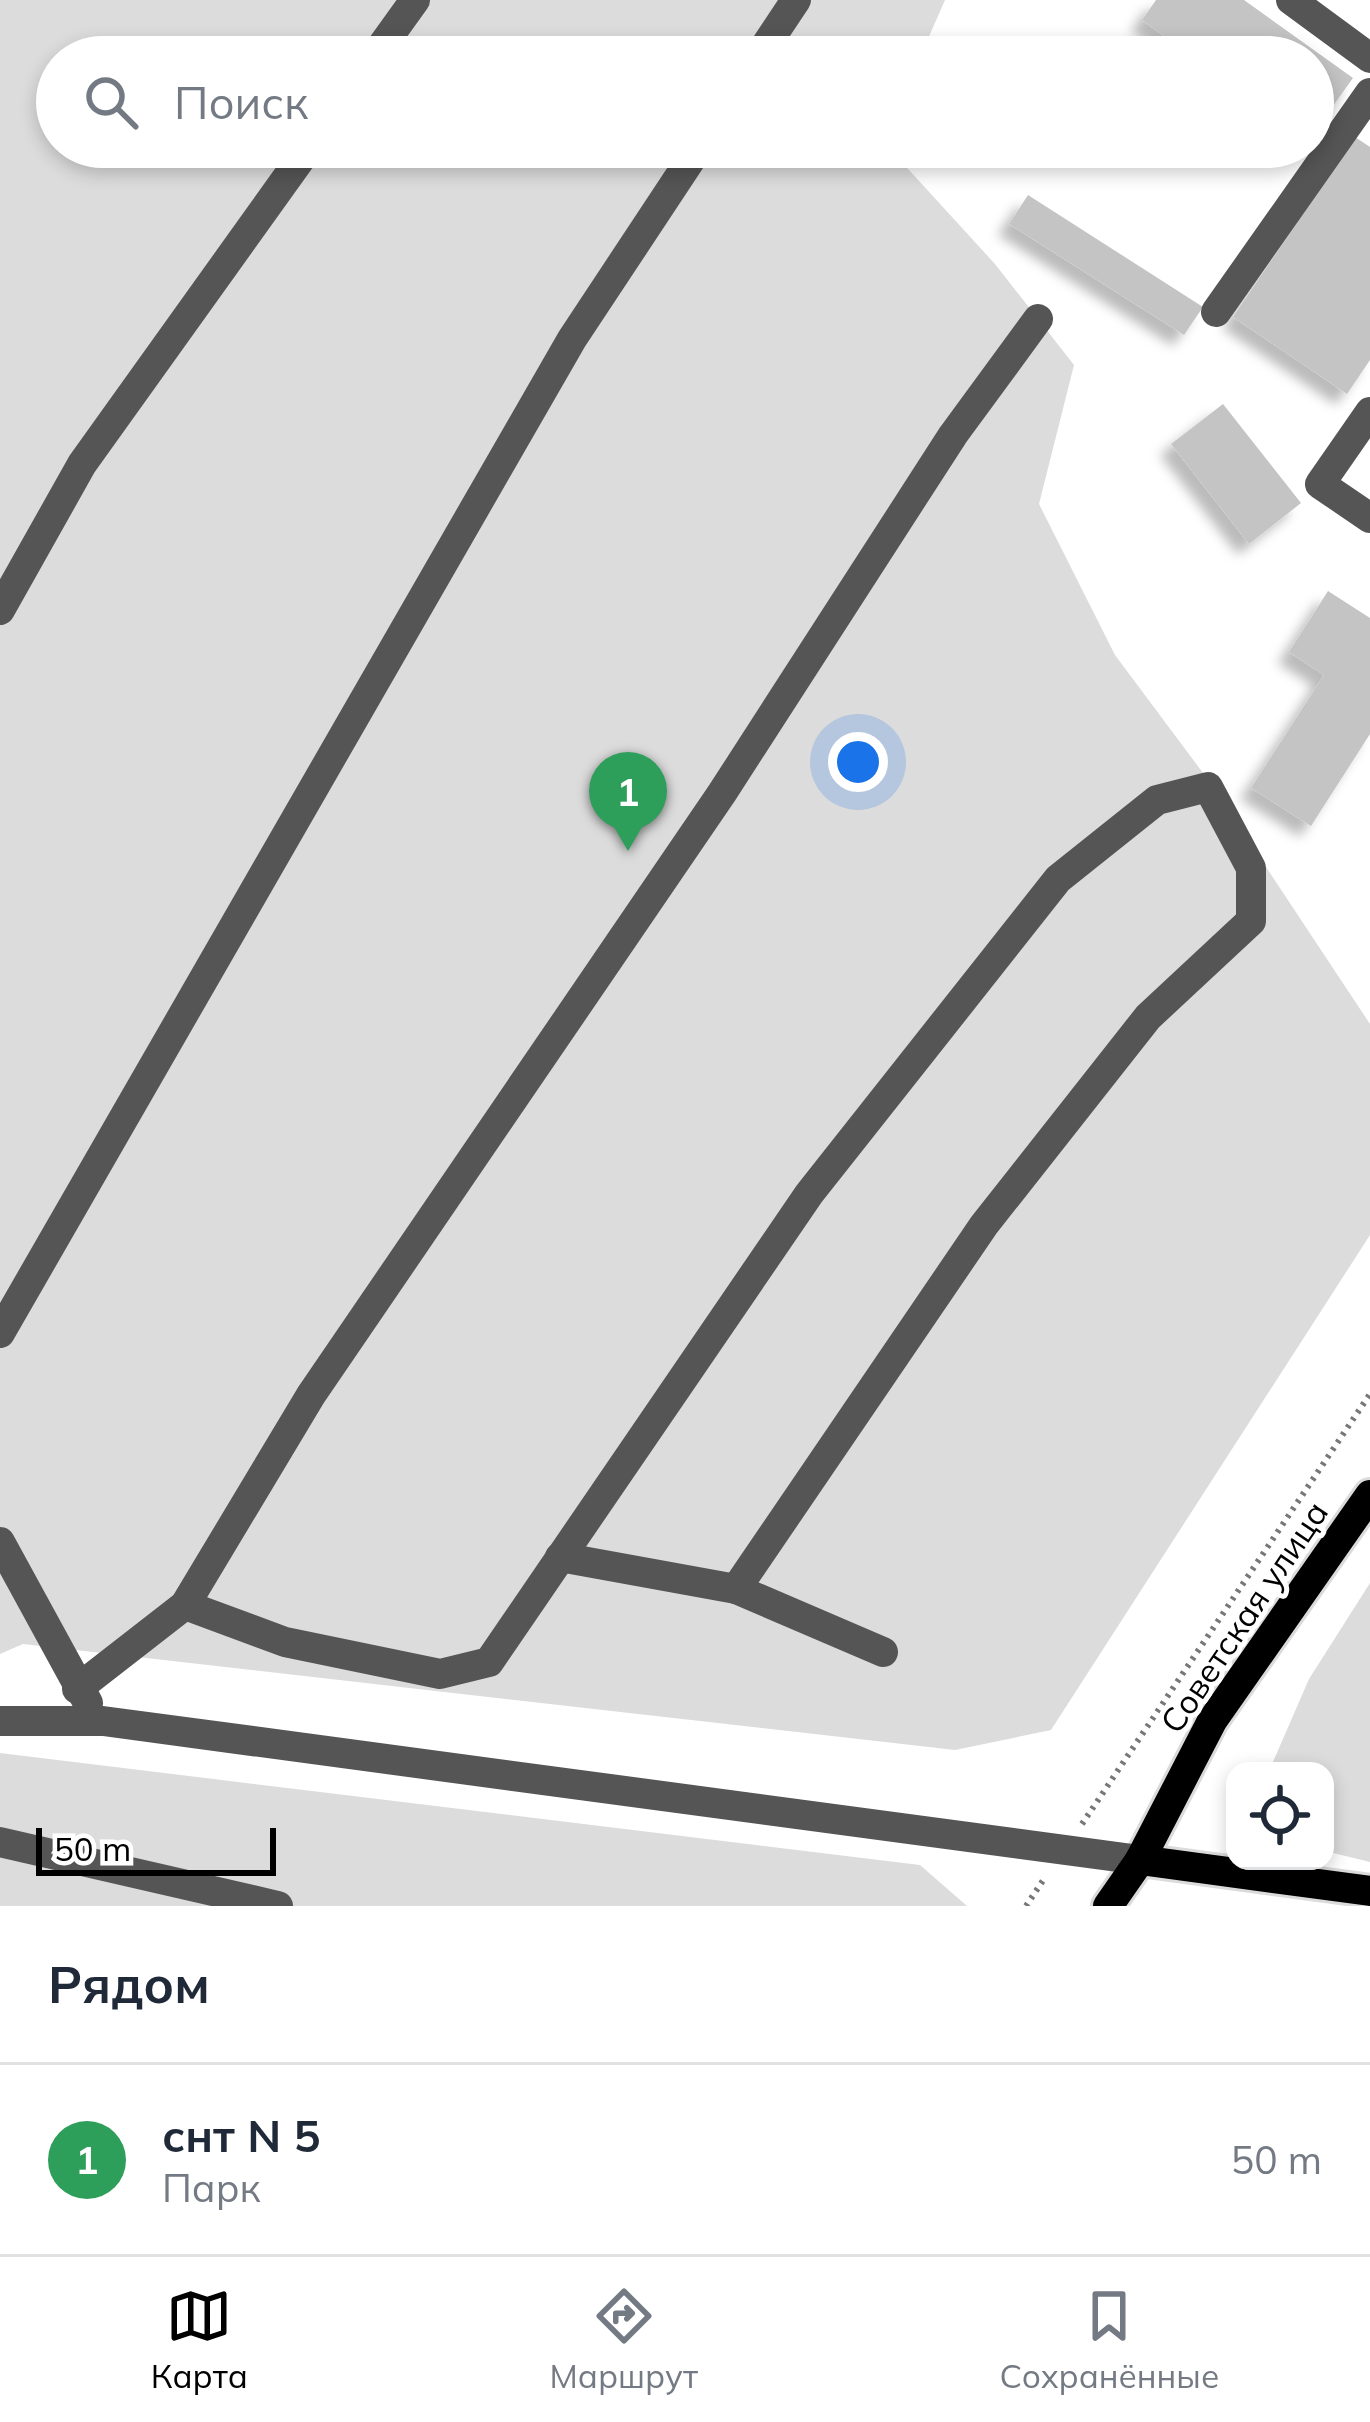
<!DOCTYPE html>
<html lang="ru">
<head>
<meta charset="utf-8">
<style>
  :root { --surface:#fff; --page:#f2f2f3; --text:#1f2937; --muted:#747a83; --line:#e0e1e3; --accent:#000 }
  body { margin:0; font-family:Mulish,sans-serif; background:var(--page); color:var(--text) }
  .controls { position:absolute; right:36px; bottom:36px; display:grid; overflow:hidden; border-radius:24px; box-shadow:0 6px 18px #0003 }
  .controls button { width:108px; height:108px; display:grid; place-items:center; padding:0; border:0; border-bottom:3px solid var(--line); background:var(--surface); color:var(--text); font:60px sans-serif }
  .scale { position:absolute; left:36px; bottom:30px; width:240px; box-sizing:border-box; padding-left:12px; border:6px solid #000; border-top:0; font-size:33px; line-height:42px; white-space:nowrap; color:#000; -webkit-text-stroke:9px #fff; paint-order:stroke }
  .you { position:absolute; left:858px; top:762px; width:42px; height:42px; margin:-30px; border:9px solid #fff; border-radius:50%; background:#1a73e8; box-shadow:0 0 0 18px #1a73e833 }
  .badge { display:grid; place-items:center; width:78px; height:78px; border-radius:50%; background:var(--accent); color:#fff; font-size:39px; font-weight:700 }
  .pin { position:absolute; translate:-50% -99px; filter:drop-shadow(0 3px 6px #0008) }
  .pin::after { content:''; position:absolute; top:63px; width:42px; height:36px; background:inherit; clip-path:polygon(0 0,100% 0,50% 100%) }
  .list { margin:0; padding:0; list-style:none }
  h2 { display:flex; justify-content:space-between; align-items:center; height:156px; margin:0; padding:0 48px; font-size:51px }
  h2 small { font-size:39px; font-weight:400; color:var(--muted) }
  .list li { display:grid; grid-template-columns:78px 1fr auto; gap:36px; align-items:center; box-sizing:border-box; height:192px; padding:0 48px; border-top:3px solid var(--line) }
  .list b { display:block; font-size:45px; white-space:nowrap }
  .list p { margin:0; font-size:39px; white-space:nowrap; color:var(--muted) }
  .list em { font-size:39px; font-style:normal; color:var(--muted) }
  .icon { flex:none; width:66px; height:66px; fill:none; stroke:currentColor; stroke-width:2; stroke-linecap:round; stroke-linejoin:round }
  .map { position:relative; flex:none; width:1370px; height:1906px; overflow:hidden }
  .search { position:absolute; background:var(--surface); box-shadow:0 6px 18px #0003; left:36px; right:36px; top:36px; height:132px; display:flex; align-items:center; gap:30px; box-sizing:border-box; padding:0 42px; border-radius:66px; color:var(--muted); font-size:45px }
  .sheet { height:348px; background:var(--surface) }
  nav { display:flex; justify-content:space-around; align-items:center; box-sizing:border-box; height:168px; border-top:3px solid var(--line); background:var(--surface); font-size:33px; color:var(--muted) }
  nav a { display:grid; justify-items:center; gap:6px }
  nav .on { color:var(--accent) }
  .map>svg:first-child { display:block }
</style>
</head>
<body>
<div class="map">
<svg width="1370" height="1906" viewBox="0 0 1370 1906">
  <defs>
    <filter id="shadow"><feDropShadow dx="-11" dy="11" stdDeviation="6" flood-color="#0004"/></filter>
  </defs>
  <rect width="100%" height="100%" fill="#fff"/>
  <g fill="#dcdcdc">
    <polygon points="0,0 945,0 920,57 57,57 57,147 888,147 995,264 1074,365 1039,504 1115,655 1209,781 1370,1024 1370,1235 1051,1730 955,1750 23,1644 0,1654"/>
    <polygon points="1370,1583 1370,1862 1325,1851 1325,1771 1269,1771 1309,1679"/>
    <polygon points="0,1753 920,1865 967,1906 0,1906"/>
  </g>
  <g fill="#c4c4c4" filter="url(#shadow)">
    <polygon points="1156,0 1244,0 1353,78 1313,134 1313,57 1193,57 1142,20"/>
    <polygon points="1355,137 1370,147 1370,360 1347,394 1233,317"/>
    <polygon points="1028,195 1203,307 1184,335 1009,224"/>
    <polygon points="1223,404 1301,503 1249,544 1171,444"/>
    <polygon points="1328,591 1370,618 1370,734 1311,826 1251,788 1324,675 1289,652"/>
  </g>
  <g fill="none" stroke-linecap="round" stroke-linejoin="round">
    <g stroke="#dbdbdb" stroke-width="36">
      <g id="major">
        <polyline points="1140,1860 1370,1891"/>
        <polyline points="1108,1906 1140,1860 1212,1721 1370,1495"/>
      </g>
    </g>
    <g stroke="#777" stroke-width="6" stroke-dasharray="3 6" stroke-linecap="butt">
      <polyline points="1082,1824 1370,1394"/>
      <polyline points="1026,1906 1044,1879"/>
    </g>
    <g stroke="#555" stroke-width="30">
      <polyline points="1291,0 1370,58"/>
      <polyline points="374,57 415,0"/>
      <polyline points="758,57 796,0"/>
      <polyline points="1216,312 1370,93"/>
      <polyline points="1370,412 1320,484 1370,518"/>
      <polyline points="0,610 82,464 309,147"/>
      <polyline points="0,1333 572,339 699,147"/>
      <polyline points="0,1542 88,1703"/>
      <polyline points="560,1557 736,1589 883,1652"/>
      <polyline points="185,1605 285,1642 440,1674 489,1662 809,1194 1058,879 1157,800 1208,787 1251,868 1251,921 1148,1017 984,1225 736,1589"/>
      <polyline points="77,1689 185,1605 311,1395 722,793 953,435 1038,319"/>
      <polyline points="0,1721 103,1721 1140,1860"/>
      <polyline points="0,1842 278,1906"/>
    </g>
    <use href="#major" stroke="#000" stroke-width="30"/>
  </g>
  <g text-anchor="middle" stroke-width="10" stroke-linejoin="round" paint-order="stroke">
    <g font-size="33" fill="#000" stroke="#fff">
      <text transform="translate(1244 1617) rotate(-56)" y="12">Советская улица</text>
    </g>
  </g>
</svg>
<div class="controls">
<button><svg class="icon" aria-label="locate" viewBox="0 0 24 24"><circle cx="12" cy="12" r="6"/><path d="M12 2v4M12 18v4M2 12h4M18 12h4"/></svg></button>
</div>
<div class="scale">50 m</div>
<div class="you"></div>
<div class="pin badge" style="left:628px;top:851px;background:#2e9e5b">1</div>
<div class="search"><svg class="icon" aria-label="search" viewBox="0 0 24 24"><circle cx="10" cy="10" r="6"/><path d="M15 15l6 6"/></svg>Поиск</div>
</div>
<section class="sheet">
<h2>Рядом<small></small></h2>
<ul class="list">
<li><span class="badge" style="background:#2e9e5b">1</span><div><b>снт N 5</b><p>Парк</p></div><em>50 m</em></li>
</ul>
</section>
<nav>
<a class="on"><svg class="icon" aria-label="map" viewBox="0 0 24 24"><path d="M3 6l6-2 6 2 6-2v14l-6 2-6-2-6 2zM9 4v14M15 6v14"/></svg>Карта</a>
<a><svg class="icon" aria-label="directions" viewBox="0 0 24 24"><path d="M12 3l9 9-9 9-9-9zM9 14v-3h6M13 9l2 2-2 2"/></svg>Маршрут</a>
<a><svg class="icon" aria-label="saved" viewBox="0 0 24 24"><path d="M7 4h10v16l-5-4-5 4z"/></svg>Сохранённые</a>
</nav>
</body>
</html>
